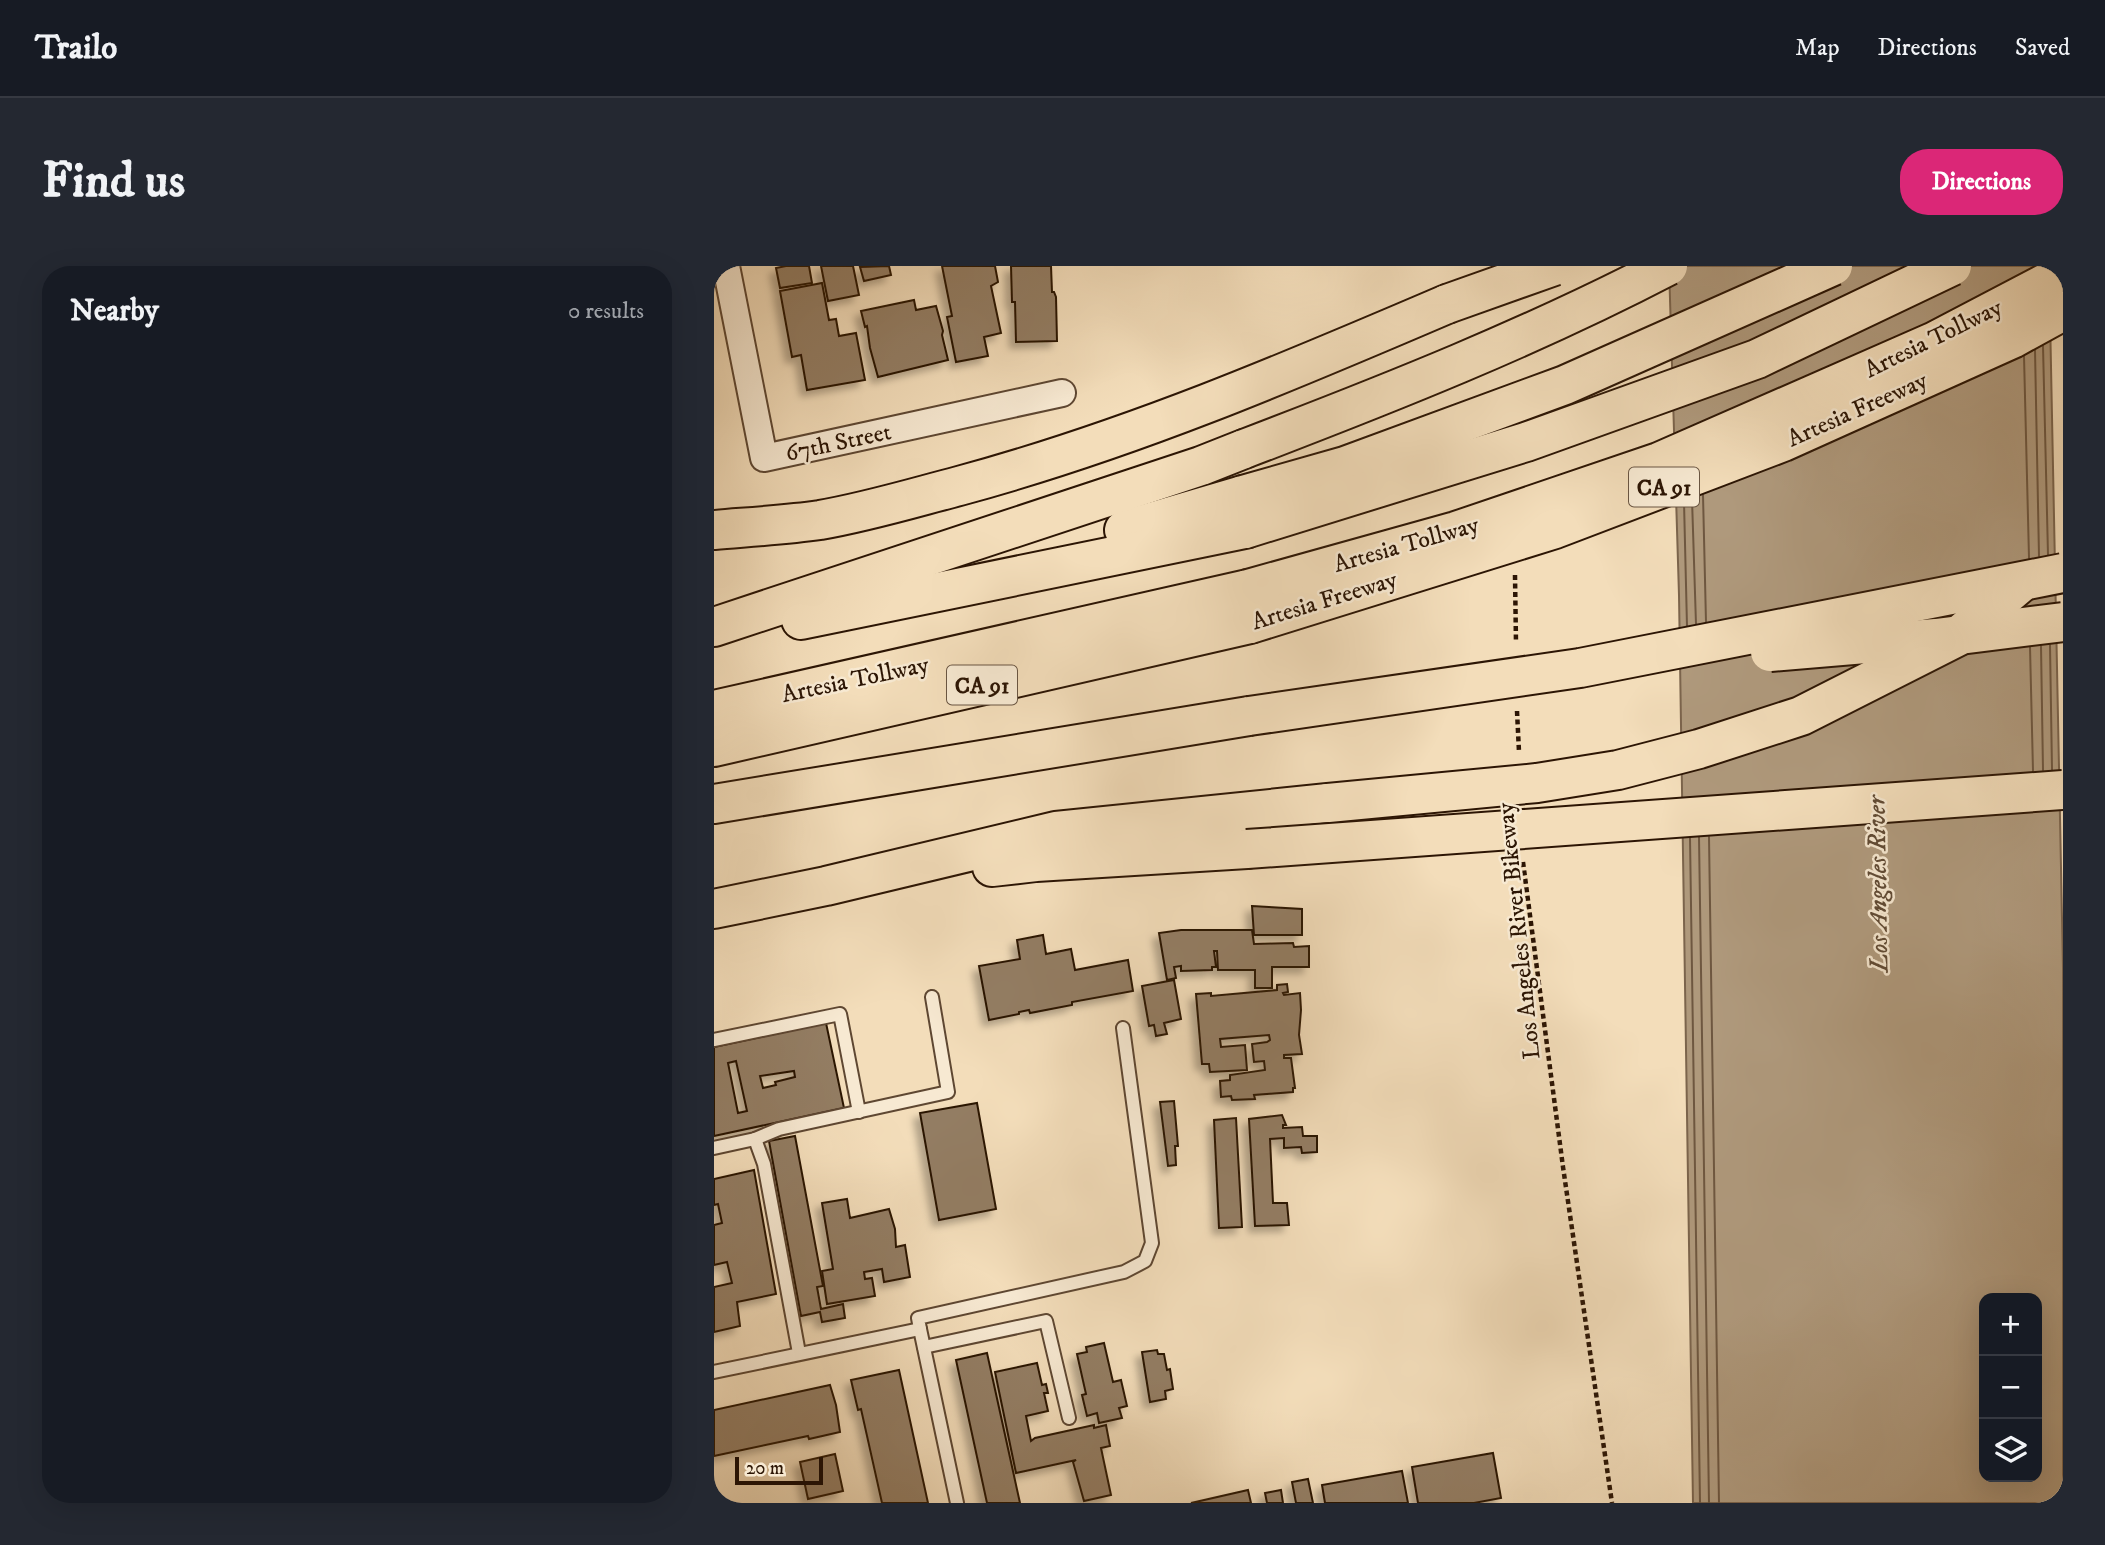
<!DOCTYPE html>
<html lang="en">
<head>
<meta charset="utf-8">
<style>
  :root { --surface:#171b24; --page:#242831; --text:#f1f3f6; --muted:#9ea1a6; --line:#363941; --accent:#db2777 }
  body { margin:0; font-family:"IM FELL DW Pica",serif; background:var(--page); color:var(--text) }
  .controls { position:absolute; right:21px; bottom:21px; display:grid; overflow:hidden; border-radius:14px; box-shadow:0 7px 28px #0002 }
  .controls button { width:63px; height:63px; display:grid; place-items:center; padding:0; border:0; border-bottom:2px solid var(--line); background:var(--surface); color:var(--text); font:35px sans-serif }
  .scale { position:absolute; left:21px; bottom:18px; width:88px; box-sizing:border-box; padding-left:7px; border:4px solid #2c1504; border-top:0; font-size:19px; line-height:24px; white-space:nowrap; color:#2c1504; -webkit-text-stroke:5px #f7e9d2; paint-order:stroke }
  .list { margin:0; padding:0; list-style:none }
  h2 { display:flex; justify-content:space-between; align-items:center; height:91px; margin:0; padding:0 28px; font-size:30px }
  h2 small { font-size:23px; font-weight:400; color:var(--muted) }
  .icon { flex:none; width:38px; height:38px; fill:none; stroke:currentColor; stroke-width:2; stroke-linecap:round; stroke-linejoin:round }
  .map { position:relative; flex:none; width:1349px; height:1237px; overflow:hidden; border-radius:28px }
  header { display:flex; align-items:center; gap:42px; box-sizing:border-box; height:98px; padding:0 35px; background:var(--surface); border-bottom:2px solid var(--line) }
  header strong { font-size:33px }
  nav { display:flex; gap:38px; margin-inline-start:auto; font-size:24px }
  .intro { display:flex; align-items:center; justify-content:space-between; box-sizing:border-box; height:168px; padding:0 42px }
  h1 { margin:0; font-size:49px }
  .button { padding:18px 32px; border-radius:28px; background:var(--accent); color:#fff; font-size:24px; font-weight:700 }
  main { display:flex; gap:42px; padding:0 42px }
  aside { flex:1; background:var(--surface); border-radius:28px; box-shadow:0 7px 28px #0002 }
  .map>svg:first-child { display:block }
</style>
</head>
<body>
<header>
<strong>Trailo</strong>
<nav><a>Map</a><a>Directions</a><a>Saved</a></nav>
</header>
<div class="intro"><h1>Find us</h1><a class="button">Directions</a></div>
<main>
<aside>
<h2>Nearby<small>0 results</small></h2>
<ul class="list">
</ul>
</aside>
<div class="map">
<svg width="1349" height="1237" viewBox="0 0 1349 1237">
  <defs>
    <filter id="shadow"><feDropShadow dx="-6" dy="6" stdDeviation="3.5" flood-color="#0004"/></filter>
  </defs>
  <rect width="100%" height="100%" fill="#f3ddba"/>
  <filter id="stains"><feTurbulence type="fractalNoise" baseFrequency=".00286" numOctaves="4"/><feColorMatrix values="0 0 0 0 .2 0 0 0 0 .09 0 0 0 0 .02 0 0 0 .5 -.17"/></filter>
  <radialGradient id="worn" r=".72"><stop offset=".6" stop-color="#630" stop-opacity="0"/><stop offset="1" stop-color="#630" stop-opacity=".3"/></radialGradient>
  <path fill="#af997c" stroke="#7b644c" stroke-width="2" fill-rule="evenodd" d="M955 0H1335L1349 702V1237H979L965 329ZM1270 1032H1323V1211H1270Z"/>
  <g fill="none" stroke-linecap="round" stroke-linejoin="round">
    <g stroke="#6e5740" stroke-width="2">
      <polyline points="1329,80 1334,289"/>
      <polyline points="1321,84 1325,290"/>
      <polyline points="1310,90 1315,292"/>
      <polyline points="989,229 992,356"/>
      <polyline points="978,233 982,358"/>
      <polyline points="970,236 973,360"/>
      <polyline points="1336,379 1338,504"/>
      <polyline points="1327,380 1329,504"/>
      <polyline points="1316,381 1319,505"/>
      <polyline points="985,571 995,1237"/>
      <polyline points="995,571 1005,1237"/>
      <polyline points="976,572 986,1237"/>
    </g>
  </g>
  <g fill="#937d63" stroke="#2c1504" stroke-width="2" fill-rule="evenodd" filter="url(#shadow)">
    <polygon points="72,0 95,0 98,17 66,22 62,2"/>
    <polygon points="107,0 139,0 145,29 114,35"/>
    <polygon points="175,0 177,9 150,15 146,1"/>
    <polygon points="228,0 281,0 284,16 277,20 287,67 270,71 274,90 242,96 233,51 238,50"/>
    <polygon points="297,0 337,0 338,26 340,26 342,31 343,75 302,76 301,36 298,36"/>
    <polygon points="108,17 115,54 122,53 125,70 142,67 151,114 93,124 87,89 78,91 66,25"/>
    <polygon points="200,34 202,44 222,40 229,65 228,69 234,94 164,111 156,82 153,60 151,61 147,45"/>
    <polygon points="538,640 588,643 588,669 540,669"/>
    <polygon points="467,664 538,664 540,678 579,677 580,681 595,680 595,701 558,701 558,722 541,722 541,704 504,704 503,685 500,685 502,701 498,701 498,704 467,705 467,700 460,701 462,712 453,714 445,667"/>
    <polygon points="329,669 332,688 357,683 361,704 414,694 419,725 358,736 358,739 316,747 315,744 305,746 305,748 275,754 265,700 306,693 303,674"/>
    <polygon points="460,714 467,753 450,757 453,768 442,770 440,759 435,760 428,720"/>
    <polygon points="573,718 574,726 569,727 570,729 586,727 587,744 585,769 588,788 570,789 570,792 577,792 581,822 579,822 579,826 540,829 541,833 518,834 517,830 507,831 506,815 516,814 516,809 551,804 550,795 540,796 538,778 553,776 556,774 555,769 506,773 507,781 531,779 533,804 496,806 495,798 488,798 482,728 497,727 497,730 563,724 563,719"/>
    <path d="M112 757 130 842 0 870V781ZM22 795 33 845 24 847 14 797ZM80 805 81 811 61 816 62 819 49 822 46 810Z"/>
    <polygon points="460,835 464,880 461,880 462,899 454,900 446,836"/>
    <polygon points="263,837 282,943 225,954 206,847"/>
    <polygon points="568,849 572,859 569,859 569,862 588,861 589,870 603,870 603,886 588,887 587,881 570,882 570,872 556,873 559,937 573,937 575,959 541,960 535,853"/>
    <polygon points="522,852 528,961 505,962 500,854"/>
    <polygon points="81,870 109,1020 103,1021 107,1043 129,1038 131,1052 108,1056 106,1046 87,1050 55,875"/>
    <polygon points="40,904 62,1028 23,1036 26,1060 0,1066 0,1021 18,1017 13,996 0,999 0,959 8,957 4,938 0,939 0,913"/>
    <polygon points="133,933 136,952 175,943 181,963 182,981 191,979 196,1011 170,1016 168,1003 150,1006 151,1013 158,1012 161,1030 113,1038 108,1005 119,1003 108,937"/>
    <polygon points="390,1077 399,1116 407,1114 413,1140 405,1142 408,1152 385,1157 383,1147 373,1150 368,1129 372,1128 363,1088 373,1086 372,1081"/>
    <polygon points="443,1084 444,1088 450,1088 453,1104 456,1103 459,1123 451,1125 452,1133 436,1136 428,1086"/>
    <polygon points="273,1087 306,1237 273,1237 242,1094"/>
    <polygon points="323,1097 328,1119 332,1118 334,1127 330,1127 334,1145 312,1150 317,1175 321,1172 380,1159 380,1162 392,1159 396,1180 387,1182 397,1229 370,1235 359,1196 362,1194 302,1207 281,1106"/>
    <polygon points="185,1104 214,1237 168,1237 147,1143 144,1144 137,1114"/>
    <polygon points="116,1119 122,1139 126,1166 95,1173 94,1170 0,1190 0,1144"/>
    <polygon points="779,1187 787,1232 760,1237 704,1237 698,1201"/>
    <polygon points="121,1188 129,1225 94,1233 86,1196"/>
    <polygon points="688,1205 694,1237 611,1237 608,1219"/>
    <polygon points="594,1213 599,1237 582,1237 578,1216"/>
    <polygon points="534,1224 537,1237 477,1237"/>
    <polygon points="567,1224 569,1237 553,1237 551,1227"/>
  </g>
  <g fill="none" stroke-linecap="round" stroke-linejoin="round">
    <g stroke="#5e4732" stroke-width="16">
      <g id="service">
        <polyline points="0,774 126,748 145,846"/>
        <polyline points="41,873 50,898 85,1087"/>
        <polyline points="0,882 41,873 65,863 234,826 218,731"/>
        <polyline points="206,1063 204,1052 410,1006 431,995 438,977 409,762"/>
        <polyline points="210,1081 332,1055 355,1152"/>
        <polyline points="0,1106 206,1063 243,1237"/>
      </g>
    </g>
    <g stroke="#5e4732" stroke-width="30">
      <polyline id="minor" points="12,0 50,192 348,127"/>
    </g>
    <g stroke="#2c1504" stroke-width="42">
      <g id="motorway">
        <path d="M0 264C35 261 71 259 106 254 153 246 199 232 245 220 415 174 572 107 733 38"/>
        <polyline points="410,264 529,229"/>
        <polyline points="87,354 531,263"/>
        <polyline points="0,361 487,200 530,183"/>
        <polyline points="0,444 534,323"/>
        <polyline points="0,481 536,358"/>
        <polyline points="0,538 535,450"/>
        <polyline points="278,601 322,596 533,583"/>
        <polyline points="0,643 112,620 342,565 614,537"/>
      </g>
    </g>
    <g stroke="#2c1504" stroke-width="4.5" stroke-dasharray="5 3.5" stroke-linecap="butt">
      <polyline points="801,309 802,377"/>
      <polyline points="803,445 805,486"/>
      <polyline points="809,596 849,901 898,1237"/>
    </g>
    <use href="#service" stroke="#f7e9d2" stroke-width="12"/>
    <use href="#minor" stroke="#f7e9d2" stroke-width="26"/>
    <use href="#motorway" stroke="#f3ddba" stroke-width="38"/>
    <g stroke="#2c1504" stroke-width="42" stroke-linecap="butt">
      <g id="motorway-bridge">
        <polyline points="733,38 840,0"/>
        <path d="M530 183C674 128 818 71 954 0"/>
        <polyline points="529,229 631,200 851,119 1119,0"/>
        <polyline points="531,263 812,176 1043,93 1238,0"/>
        <polyline points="534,323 742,265 945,196 1219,76 1349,8"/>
        <polyline points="536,358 841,263 1069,176 1298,73 1349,45"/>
        <polyline points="1056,386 1222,372 1349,356"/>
        <polyline points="535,450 866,402 1349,307"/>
        <polyline points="614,537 823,517 904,504 985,483 1087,450 1243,371 1308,316"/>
        <polyline points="533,583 1349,524"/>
      </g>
    </g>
    <use href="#motorway-bridge" stroke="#f3ddba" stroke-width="38"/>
  </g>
  <g text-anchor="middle" stroke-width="5" stroke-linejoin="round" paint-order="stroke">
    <g fill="#f7e9d2" stroke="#695542" stroke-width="2">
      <rect x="915" y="201.5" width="70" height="39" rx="5"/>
      <rect x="233" y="399.5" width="70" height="39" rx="5"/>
    </g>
    <g font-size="23" font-weight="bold" fill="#2c1504">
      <text x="950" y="229">CA 91</text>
      <text x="268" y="427">CA 91</text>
    </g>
    <g font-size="24" fill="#2c1504" stroke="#f7e9d2">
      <text transform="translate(1219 72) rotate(-26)" y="8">Artesia Tollway</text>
      <text transform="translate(1143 143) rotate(-24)" y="8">Artesia Freeway</text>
      <text transform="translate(124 176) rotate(-12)" y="8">67th Street</text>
      <text transform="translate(692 278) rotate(-16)" y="8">Artesia Tollway</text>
      <text transform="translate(610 334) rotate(-17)" y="8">Artesia Freeway</text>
      <text transform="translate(141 413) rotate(-12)" y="8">Artesia Tollway</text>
      <text transform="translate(804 665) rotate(-96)" y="8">Los Angeles River Bikeway</text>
    </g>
    <g font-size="26" font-style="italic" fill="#604a34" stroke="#f7e9d2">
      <text transform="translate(1163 618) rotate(-91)" y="9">Los Angeles River</text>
    </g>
  </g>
  <rect width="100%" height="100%" filter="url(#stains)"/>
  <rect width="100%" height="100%" fill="url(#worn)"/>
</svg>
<div class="controls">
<button>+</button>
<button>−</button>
<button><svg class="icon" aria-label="layers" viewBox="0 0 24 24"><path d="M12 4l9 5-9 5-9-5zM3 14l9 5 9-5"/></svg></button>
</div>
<div class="scale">20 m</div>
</div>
</main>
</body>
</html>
